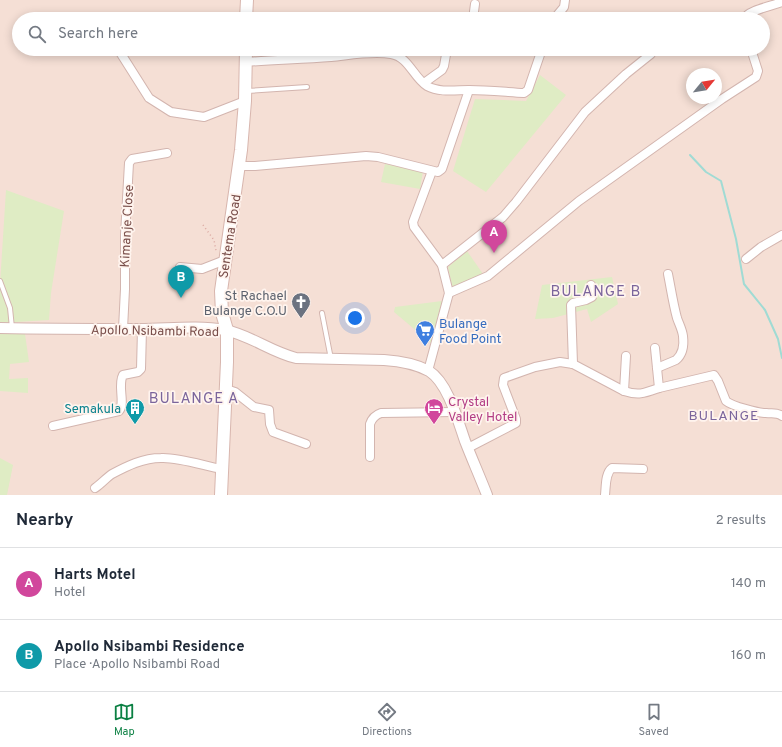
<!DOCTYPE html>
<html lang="en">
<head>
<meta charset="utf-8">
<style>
  :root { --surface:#fff; --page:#f6f6f7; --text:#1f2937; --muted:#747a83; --line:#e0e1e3; --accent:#0b8043 }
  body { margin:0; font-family:Overpass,sans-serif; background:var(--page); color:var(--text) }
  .compass { position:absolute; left:686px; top:68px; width:36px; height:36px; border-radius:50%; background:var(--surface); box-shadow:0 2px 10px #0003; rotate:60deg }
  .you { position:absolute; left:355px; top:318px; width:14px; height:14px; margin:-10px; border:3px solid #fff; border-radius:50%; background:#1a73e8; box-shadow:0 0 0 6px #1a73e833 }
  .badge { display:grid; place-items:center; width:26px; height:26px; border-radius:50%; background:var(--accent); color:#fff; font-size:13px; font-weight:700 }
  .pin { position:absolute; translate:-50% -33px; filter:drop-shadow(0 1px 2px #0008) }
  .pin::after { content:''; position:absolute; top:21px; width:14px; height:12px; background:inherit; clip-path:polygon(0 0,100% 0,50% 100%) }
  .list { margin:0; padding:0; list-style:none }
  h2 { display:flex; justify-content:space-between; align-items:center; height:52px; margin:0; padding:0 16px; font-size:17px }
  h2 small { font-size:13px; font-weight:400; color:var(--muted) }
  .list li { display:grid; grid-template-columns:26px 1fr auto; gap:12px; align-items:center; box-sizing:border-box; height:72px; padding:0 16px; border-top:1px solid var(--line) }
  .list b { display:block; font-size:15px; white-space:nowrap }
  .list p { margin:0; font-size:13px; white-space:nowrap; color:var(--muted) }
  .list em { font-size:13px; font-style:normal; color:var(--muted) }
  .icon { flex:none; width:22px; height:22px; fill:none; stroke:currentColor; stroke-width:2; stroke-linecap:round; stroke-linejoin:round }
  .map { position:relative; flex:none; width:782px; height:495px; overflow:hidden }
  .search { position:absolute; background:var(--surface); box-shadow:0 2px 10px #0003; left:12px; right:12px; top:12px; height:44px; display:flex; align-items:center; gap:10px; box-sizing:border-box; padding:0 14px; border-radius:22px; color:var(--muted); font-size:15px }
  .sheet { height:196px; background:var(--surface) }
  nav { display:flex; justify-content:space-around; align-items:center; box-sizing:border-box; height:56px; border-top:1px solid var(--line); background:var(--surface); font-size:11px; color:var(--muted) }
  nav a { display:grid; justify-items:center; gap:2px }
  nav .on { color:var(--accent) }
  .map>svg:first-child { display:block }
</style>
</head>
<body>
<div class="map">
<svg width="782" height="495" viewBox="0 0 782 495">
  <rect width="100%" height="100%" fill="#fdefe7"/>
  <path fill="#f5dfd5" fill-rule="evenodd" d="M0 0H782V495H0ZM19 19H763V49H19ZM692 74H716V98H692Z"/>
  <g fill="#dfecc4">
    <polygon points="540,75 566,95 486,192 453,171 475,99 526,101"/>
    <polygon points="385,164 423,171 420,189 381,182"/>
    <polygon points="6,190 64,211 51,293 49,320 0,323 0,284"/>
    <polygon points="467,251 483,274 477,279 453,290 448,267"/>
    <polygon points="612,277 618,304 591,322 587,309 553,318 535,319 542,285"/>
    <polygon points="442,301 432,344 394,312 395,307"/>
    <polygon points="0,334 25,334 29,362 10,364 9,379 28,378 28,393 0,391"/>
    <polygon points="0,458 13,465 7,495 0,495"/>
  </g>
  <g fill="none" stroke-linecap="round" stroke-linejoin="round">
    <polyline stroke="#a0dbd4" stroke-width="2" points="690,155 706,172 721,181 736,239 744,284 765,310 778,339 782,358"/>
    <g stroke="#d3b5af" stroke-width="6">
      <g id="service">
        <polyline points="247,91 307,87"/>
        <polyline points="0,281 10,308 12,328"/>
        <polyline points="322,313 331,359"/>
      </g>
    </g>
    <g stroke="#d3b5af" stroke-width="10">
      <g id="minor">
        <polyline points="100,18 101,19"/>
        <polyline points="473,19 475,4"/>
        <polyline points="554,19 564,7 565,0"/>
        <path d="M744 19C748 10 772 6 782 2"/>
        <polyline points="118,49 149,98 171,112 204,117 245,101"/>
        <path d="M245 62C274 60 302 59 331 57 351 55 371 51 391 54 409 57 413 77 427 86 440 93 456 90 469 90 487 90 506 92 524 93L528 90 542 49"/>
        <polyline points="424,83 442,70 444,66 447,49"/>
        <polyline points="239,166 255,166 366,156 378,157 438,172 442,169 469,90"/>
        <polyline points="746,259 761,247 782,235"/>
        <polyline points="442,265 503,217 516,202 585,112 626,74 651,54"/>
        <polyline points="180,267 202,269 225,260"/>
        <polyline points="449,293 488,276 579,201 722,99 756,77 758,71 751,49"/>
        <polyline points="123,329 125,289 125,235 129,163 132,159 167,153"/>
        <polyline points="573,364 571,305 573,303 586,300 592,297 591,285"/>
        <path d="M657 368 676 360C683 354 684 344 683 336 682 329 679 324 677 318 673 303 671 289 668 274"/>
        <polyline points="428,371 449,293 442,265 414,227 413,222 432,171"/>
        <path d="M659 388 714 375 718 381 726 401C732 406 758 413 766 413 772 414 777 412 782 416"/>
        <polyline points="226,389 235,392 254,407 269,410 270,424 273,432 306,444"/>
        <polyline points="624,391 626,356"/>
        <path d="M53 426 119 411C126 403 117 386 123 375L138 372 141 369 142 329"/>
        <path d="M468 448 516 423V419L503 385 504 378 535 367 560 362 573 364 624 391C639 396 645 393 659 388L655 348"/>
        <path d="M370 457V424C372 418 375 415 381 413L454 412"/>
        <path d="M95 488C101 484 106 478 112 474 127 466 143 458 161 458 178 457 205 466 222 469"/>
        <path d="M605 495C606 487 605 473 612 468L643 469"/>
      </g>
    </g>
    <g stroke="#d3b5af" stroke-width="12">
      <path id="tertiary" d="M0 328C47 329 93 329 140 329 168 329 197 325 225 330 250 335 271 352 296 358L384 360C399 361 416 364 429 371 448 383 458 421 465 441 472 459 480 477 487 495"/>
    </g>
    <g stroke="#d8b6ae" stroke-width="14">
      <g id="secondary">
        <polyline points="246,19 247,0"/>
        <polyline points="221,495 227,362 227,330 222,313 221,291 241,150 245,101 246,49"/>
      </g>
    </g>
    <polyline stroke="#daa7a0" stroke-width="1.5" stroke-dasharray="1 3" stroke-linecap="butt" points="203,225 214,240 216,251"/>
    <use href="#service" stroke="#fff" stroke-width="4"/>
    <use href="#minor" stroke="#fff" stroke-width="8"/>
    <use href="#tertiary" stroke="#fff" stroke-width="10"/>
    <use href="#secondary" stroke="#fff" stroke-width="12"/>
  </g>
  <defs>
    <g id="church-pin" transform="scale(1)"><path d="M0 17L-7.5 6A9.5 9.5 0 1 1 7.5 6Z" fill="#6b7280" stroke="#fff4ee"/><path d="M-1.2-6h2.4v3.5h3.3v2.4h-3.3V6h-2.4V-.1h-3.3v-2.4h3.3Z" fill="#fff"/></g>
    <g id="supermarket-pin" transform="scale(1)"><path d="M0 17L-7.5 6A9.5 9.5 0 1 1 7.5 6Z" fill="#3f7fe0" stroke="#fff4ee"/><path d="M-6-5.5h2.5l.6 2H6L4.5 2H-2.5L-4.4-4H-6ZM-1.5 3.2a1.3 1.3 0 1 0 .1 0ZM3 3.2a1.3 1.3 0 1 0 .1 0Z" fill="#fff"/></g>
    <g id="building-pin" transform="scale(1)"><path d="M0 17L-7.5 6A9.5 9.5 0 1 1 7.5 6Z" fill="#0f9aa8" stroke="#fff4ee"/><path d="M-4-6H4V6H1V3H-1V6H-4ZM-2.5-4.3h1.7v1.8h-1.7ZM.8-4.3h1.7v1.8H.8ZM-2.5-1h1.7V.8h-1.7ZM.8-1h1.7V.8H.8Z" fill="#fff"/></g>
    <g id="hotel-pin" transform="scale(1)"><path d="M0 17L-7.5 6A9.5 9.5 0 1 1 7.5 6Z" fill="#d1479c" stroke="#fff4ee"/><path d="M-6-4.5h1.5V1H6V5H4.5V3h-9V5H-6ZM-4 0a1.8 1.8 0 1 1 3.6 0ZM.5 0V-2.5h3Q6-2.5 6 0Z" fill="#fff"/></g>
  </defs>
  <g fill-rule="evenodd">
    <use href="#church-pin" x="301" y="302"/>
    <use href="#supermarket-pin" x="425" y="330"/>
    <use href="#building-pin" x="135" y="408"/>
    <use href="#hotel-pin" x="434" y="408"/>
  </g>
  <g text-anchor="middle" stroke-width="3.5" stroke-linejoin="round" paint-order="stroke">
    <g font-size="13" fill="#794e4a" stroke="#fff4ee">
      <text transform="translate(126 226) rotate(-87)" y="5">Kimanje Close</text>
      <text transform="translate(229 236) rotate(-81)" y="5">Sentema Road</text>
      <text transform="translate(155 330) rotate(1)" y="5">Apollo Nsibambi Road</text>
    </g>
    <g font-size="13" fill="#5b616d" stroke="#fff4ee" text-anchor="end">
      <text x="287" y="300">St Rachael<tspan x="287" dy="15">Bulange C.O.U</tspan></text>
    </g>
    <g font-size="13" fill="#366cbe" stroke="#fff4ee" text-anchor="start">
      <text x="439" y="328">Bulange<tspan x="439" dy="15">Food Point</tspan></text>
    </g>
    <g font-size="13" fill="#b23c85" stroke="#fff4ee" text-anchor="start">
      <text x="448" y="406">Crystal<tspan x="448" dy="15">Valley Hotel</tspan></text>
    </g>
    <g font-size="13" fill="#0d838f" stroke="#fff4ee" text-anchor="end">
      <text x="121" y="413">Semakula</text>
    </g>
    <g font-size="14" letter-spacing="1" fill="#7b659c" stroke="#fff4ee">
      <text x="724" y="420">BULANGE</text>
    </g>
    <g font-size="15" letter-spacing="1" fill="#7b659c" stroke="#fff4ee">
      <text x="596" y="296">BULANGE B</text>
      <text x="194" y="403">BULANGE A</text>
    </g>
  </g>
</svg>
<svg class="compass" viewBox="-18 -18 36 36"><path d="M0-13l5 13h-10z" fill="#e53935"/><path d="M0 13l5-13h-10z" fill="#747a83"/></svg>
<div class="you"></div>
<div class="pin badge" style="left:494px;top:253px;background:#d1479c">A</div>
<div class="pin badge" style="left:181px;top:298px;background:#0f9aa8">B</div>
<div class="search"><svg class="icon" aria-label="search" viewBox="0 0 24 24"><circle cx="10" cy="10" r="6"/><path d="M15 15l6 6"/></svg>Search here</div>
</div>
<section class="sheet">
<h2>Nearby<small>2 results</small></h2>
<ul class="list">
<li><span class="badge" style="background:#d1479c">A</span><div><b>Harts Motel</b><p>Hotel</p></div><em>140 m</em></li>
<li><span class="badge" style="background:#0f9aa8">B</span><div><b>Apollo Nsibambi Residence</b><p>Place · Apollo Nsibambi Road</p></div><em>160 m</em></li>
</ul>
</section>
<nav>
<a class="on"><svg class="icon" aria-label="map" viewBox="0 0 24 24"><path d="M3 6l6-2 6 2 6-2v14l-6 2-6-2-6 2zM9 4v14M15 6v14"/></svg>Map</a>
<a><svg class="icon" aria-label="directions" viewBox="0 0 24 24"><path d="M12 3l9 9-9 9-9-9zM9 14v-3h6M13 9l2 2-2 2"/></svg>Directions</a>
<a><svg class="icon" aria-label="saved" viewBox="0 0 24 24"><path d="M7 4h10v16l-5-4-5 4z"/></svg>Saved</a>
</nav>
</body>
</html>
